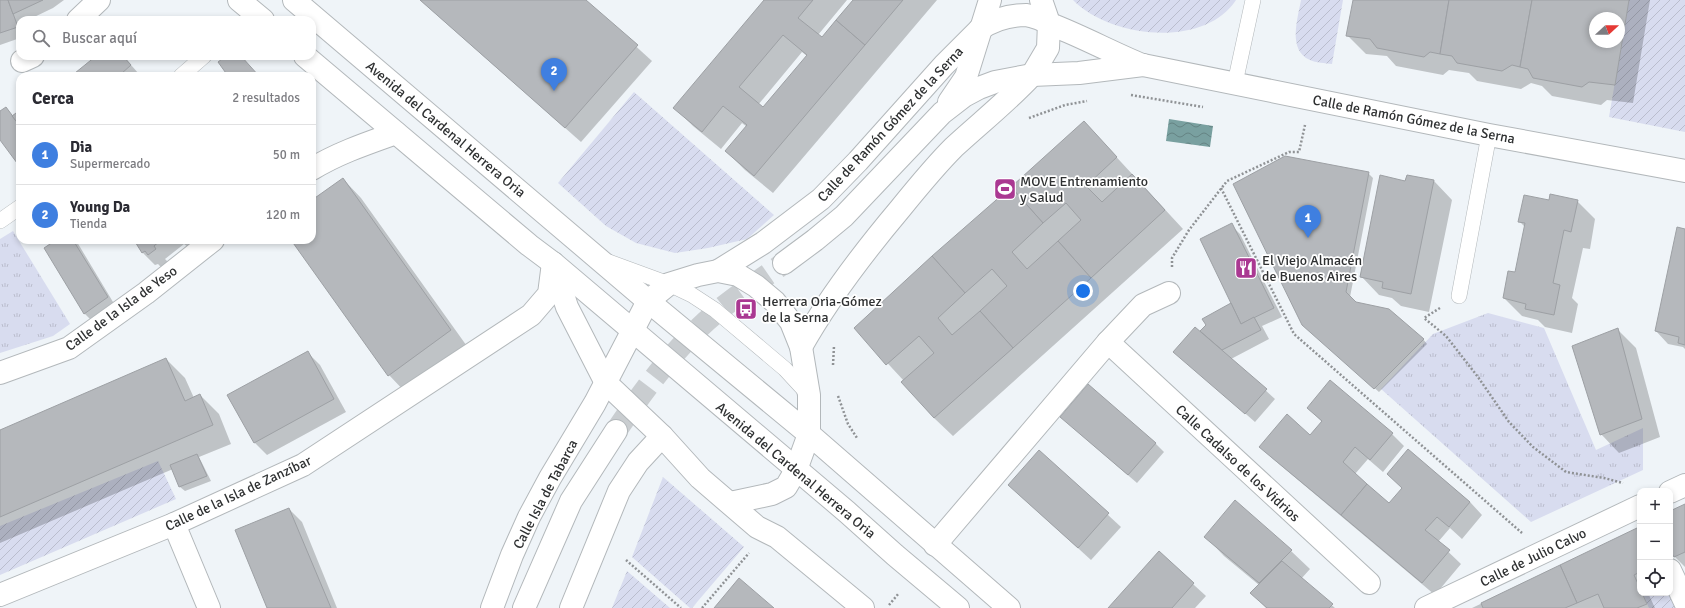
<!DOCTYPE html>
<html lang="es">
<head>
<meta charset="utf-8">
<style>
  :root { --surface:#fff; --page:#f7f7f7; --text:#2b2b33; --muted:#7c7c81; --line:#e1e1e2; --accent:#7c3aed }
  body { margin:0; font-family:Signika,sans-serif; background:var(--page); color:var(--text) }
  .controls { position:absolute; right:12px; bottom:12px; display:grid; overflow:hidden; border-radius:8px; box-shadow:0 2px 6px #0003 }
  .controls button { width:36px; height:36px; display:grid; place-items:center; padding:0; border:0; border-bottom:1px solid var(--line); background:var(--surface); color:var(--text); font:20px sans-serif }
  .compass { position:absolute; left:1589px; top:12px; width:36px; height:36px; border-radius:50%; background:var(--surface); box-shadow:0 2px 6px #0003; rotate:69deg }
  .you { position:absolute; left:1083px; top:291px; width:14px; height:14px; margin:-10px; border:3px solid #fff; border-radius:50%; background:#1a73e8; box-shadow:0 0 0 6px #1a73e833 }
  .badge { display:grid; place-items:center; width:26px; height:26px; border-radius:50%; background:var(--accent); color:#fff; font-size:13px; font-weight:700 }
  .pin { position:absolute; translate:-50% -33px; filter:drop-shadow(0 1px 2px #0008) }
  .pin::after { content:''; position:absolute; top:21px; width:14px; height:12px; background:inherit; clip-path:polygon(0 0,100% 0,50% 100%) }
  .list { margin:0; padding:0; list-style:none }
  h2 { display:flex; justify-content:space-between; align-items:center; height:52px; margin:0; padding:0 16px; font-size:17px }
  h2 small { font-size:13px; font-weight:400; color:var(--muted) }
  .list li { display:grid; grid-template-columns:26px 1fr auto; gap:12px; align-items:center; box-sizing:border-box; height:60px; padding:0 16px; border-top:1px solid var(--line) }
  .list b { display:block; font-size:15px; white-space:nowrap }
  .list p { margin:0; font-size:13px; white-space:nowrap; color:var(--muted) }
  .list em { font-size:13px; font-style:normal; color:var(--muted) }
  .icon { flex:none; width:22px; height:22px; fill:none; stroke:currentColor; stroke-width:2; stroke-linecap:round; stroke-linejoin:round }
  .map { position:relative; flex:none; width:1685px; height:608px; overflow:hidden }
  .search { position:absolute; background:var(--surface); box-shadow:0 2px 6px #0003; left:16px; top:16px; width:300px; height:44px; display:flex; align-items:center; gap:10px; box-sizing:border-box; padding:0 14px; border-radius:12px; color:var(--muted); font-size:15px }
  .panel { position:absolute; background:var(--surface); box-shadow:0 2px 6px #0003; left:16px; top:72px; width:300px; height:172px; border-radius:12px }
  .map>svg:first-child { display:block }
</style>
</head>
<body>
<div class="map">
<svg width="1685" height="608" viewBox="0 0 1685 608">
  <defs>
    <pattern id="grass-tufts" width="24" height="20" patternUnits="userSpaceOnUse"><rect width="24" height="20" fill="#d8dcef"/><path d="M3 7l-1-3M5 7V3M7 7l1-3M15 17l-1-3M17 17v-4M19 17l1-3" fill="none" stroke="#babdcd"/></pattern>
    <pattern id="garden-furrows" width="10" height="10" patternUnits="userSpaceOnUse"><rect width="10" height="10" fill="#d8dcef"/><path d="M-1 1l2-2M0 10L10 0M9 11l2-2" fill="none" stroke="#babdcd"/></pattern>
    <pattern id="water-waves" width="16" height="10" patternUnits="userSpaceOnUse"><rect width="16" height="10" fill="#79a0a0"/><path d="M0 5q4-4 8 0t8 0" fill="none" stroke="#648383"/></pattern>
  </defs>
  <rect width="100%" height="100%" fill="#eff4f8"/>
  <g fill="url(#grass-tufts)">
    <polygon points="13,231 70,324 53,336 0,353 0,239"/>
    <polygon points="1488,313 1544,328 1596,450 1643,428 1643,470 1531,522 1381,389 1433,334"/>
  </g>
  <g fill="url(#garden-furrows)">
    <path d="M1073 0H1236C1204 49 1110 38 1073 0Z"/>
    <path d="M1301 0H1343L1332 64C1325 63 1316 63 1310 60 1287 50 1298 18 1301 0Z"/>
    <polygon points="1629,0 1685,0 1685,132 1609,117"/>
    <polygon points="634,92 774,215 747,239 708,248 675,253 636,243 606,226 558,183"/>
    <polygon points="158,461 176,499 0,575 0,526"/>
    <polygon points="663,477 744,547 692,608 690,608 632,557"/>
    <polygon points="627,571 670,608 612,608"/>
    <polygon points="1642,593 1670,593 1678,608 1649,608"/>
  </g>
  <polygon fill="url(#water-waves)" points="1169,119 1213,126 1210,147 1166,141"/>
  <g fill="#0003" fill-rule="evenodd">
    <polygon points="0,0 64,0 53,8 28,20 20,20 20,38 0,45"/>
    <polygon points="420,0 585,0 652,61 581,142"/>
    <path d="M766 0H847L818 35 822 38 854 0H937L773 193 745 170 726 151 747 127 742 123 721 149 693 126 675 108ZM802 52 807 56 763 108 758 105Z"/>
    <path d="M1354 0H1650L1633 103 1607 100 1601 105 1552 96 1542 86 1531 83 1521 89 1477 81 1469 73 1449 70 1443 75 1396 66 1387 56 1366 54 1347 35ZM1595 18H1619V42H1595Z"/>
    <polygon points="99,56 123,56 139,74 137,76 75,76"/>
    <polygon points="1084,122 1183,229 953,436 934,418 903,382 904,381 855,328"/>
    <polygon points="1368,173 1373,178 1350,297 1355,303 1423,339 1427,344 1379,392 1308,329"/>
    <polygon points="1407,176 1434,181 1452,200 1429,312 1401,306 1392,298 1379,295 1361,276"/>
    <polygon points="343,179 361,198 469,349 407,394 389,375 292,240 312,240 312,201"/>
    <polygon points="1550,201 1577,201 1595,219 1590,249 1583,248 1572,298 1578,304 1572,333 1545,327 1538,320 1522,316 1504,298 1516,273 1525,227 1519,221"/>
    <polygon points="1231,225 1240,234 1282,317 1262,326 1269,339 1231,359 1275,399 1255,422 1175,352 1200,333 1232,303"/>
    <polygon points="1685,230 1685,349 1683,347 1668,344 1656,331"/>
    <polygon points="57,240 75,240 77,242 116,307 94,323 85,314 45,248"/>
    <polygon points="135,240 194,240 195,242 188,247 184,244 165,259 168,262 161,267 158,264 155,265 143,253"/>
    <polygon points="1617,329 1636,348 1660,437 1619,453 1601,434"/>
    <polygon points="307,352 320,365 346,412 267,455 255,443 229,396"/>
    <polygon points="166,359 185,378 194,398 200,395 219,414 231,444 199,457 211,481 185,491 180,487 173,469 0,543 0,431"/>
    <polygon points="1308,407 1392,434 1404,446 1383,472 1368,459 1355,474 1390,505 1403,489 1408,450 1470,502 1482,515 1462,539 1450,528 1438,542 1461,564 1435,595 1273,459 1260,447 1310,436 1322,422"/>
    <polygon points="1061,417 1155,443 1164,452 1137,483"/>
    <polygon points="1040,452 1121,527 1091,560 1022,497"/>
    <polygon points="1235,502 1291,551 1310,569 1301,579 1335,608 1266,608 1252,593 1259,585 1224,556 1206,537"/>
    <polygon points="1685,505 1685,567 1675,557 1670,548 1670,512"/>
    <polygon points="289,509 302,522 337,608 268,608"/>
    <polygon points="1639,528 1640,530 1640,593 1648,593 1655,608 1472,608"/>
    <polygon points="1159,553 1206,596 1195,608 1109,608"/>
  </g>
  <g fill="#b5b8bc" stroke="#9da0a4" fill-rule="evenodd">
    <polygon points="0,0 8,0 18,27 0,33"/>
    <polygon points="8,0 43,0 13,14"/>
    <polygon points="420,0 586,0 638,45 565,128"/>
    <path d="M764 0H813L798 18 822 37 836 20 865 45 754 176 725 151 747 125 723 106 702 132 673 108ZM783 35 807 55 763 107 739 87Z"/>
    <polygon points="853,0 903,0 865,45 836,20"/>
    <polygon points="1353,0 1449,0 1440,54 1430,52 1424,57 1377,48 1370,39 1346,36"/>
    <polygon points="1449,0 1532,0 1520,67 1512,65 1502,71 1457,63 1452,56 1440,54"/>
    <path d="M1532 0H1629L1615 85 1589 82 1582 87 1533 78 1528 69 1520 67ZM1595 18H1619V42H1595Z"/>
    <polygon points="96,56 123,56 131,65 121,74 122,76 77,76 75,73"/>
    <polygon points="226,56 241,56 259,76 228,76 218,62"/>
    <polygon points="6,107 20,126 20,167 0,140 0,111"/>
    <polygon points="20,110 20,126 12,116"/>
    <polygon points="1084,121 1117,157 1086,186 1102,202 1132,174 1165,210 1091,278 1058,241 1081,220 1066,203 1043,223 1011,187"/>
    <polygon points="1285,156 1369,172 1346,292 1356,302 1389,309 1424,339 1374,389 1302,325 1233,184"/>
    <polygon points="1380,175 1405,181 1407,175 1434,180 1411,294 1382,288 1383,282 1360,277"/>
    <polygon points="343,178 451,330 388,376 291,240 312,240 312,200"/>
    <polygon points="1011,187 1043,223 1012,252 1027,269 1058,241 1091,278 1013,348 980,311 1007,286 992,269 965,293 932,256"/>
    <polygon points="1550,194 1578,200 1571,232 1564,230 1553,283 1560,285 1554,315 1525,309 1526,304 1503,298 1508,271 1515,272 1525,223 1518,222 1524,195 1549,200"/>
    <polygon points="1232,223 1274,308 1241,324 1200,239"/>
    <polygon points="1677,227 1685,229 1685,345 1678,343 1679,337 1655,331"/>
    <polygon points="56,240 73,240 108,297 84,314 44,248"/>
    <polygon points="134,240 161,240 154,246 156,249 148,255 145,251 142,253"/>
    <polygon points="932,256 965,293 938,318 952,335 980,311 1013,348 934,418 901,382 934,353 919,336 886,365 854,328"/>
    <polygon points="1231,303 1241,324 1254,317 1261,330 1222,350 1200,331 1206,325 1202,319"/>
    <polygon points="1195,327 1267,389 1245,414 1173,352"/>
    <polygon points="1618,328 1642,419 1600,435 1572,346"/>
    <polygon points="308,351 334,399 254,443 227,395"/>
    <polygon points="166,358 185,401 200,394 213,425 0,517 0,430"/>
    <polygon points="1330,380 1393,433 1370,460 1355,447 1343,462 1367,484 1341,515 1259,447 1287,414 1310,435 1322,421 1307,408"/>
    <polygon points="1088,384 1156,443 1128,475 1060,417"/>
    <polygon points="1408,449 1470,502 1449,527 1437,517 1425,530 1450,550 1422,583 1341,515 1367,484 1389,503 1402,488 1387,474"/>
    <polygon points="1039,450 1109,513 1078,548 1008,485"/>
    <polygon points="197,454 207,476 179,487 170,465"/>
    <polygon points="1235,500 1292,550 1259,583 1204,537"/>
    <polygon points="1685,504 1685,552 1674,557 1670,550 1670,511"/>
    <polygon points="289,508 331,608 267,608 235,530"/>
    <polygon points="1639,527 1640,572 1634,575 1640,588 1640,593 1642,593 1647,604 1637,608 1604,608 1598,594 1577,603 1560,565"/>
    <polygon points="1159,551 1194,583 1172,608 1108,608"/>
    <polygon points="1282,561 1333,604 1329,608 1267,608 1250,593"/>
    <polygon points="1560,565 1577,603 1565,608 1483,608 1481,603"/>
    <polygon points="739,578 774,608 714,608"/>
  </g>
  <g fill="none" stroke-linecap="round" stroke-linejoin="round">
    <path stroke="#c9cdd0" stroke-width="22" stroke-dasharray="22 11" stroke-linecap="butt" d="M616 431C645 388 677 345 717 312 738 294 762 279 784 263"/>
    <g stroke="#b3b8bb" stroke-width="16">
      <g id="service">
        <polyline points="181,76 204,56"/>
        <polyline points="1235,83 1253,0"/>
        <polyline points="0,221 20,207"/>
        <polyline points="609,262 669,284 692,295 715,310 785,369 809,395"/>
        <polyline points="1459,296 1489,135"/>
      </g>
    </g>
    <g stroke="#b3b8bb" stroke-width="24">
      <polyline id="pedestrian" points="1670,570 1685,602"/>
    </g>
    <g stroke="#b3b8bb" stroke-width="24">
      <g id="minor">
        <polyline points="78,20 99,0"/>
        <polyline points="22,61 33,56"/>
        <polyline points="1143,65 1489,135 1685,171"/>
        <path d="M312 169C338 153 368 143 396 133"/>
        <polyline points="555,270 567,307 606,383 662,436 700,478 757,527 777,537 863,608"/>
        <polyline points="718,271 763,243 821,199 858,161 944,65 980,29"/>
        <polyline points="1108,342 1369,583"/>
        <path d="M801 347C829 297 863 253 900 209 917 188 935 166 954 147 980 123 1008 101 1032 75"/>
        <polyline points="0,373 69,348 146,293 213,240"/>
        <polyline points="1670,492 1685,485"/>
        <polyline points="174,524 209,608"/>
        <polyline points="935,545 1108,342 1143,305 1169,293"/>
        <polyline points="0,595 174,524 303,465 531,315 549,294 553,263"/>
        <polyline points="492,608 512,555 529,517 550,478 595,403 648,301 669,284 698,275 718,271 738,275 756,286 775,302 791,322 801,347 809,395 809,434 796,470 786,487 772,494 730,503"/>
        <polyline points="571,608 619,491 638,462 662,436"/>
        <polyline points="1426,608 1640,506"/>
      </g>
    </g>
    <g stroke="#b3b8bb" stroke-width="24">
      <g id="tertiary">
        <path d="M980 29C993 20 1010 15 1026 15 1035 16 1047 22 1055 26 1085 38 1113 53 1142 65"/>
        <polyline points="1032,75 1048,48 1049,23 1041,0"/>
        <polyline points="949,102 966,77 990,0"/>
        <polyline points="784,263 815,240 844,216 942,113 964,96 979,88 995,82 1032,75 1079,73 1143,65"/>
        <polyline points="524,608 571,501 616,431"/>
      </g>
    </g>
    <g stroke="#b3b8bb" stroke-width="24">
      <g id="secondary">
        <polyline points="239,0 263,20"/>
        <polyline points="294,0 648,301 809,434 1009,608"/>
        <polyline points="305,56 529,245 553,263 847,512 895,555 958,608"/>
      </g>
    </g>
    <g stroke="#8f9295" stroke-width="2.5" stroke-dasharray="2 2" stroke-linecap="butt">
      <polyline points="1131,95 1203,107"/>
      <polyline points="1029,118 1065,105 1087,101"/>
      <polyline points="1221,188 1294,334 1522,533"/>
      <polyline points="1172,267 1172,258 1189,230 1227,181 1289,152 1299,152 1305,125"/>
      <polyline points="1440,308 1424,318 1446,336 1478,377 1509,422 1533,447 1566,472 1604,478 1623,483"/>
      <polyline points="833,365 834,346"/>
      <polyline points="838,396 848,424 857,438"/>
      <polyline points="626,560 681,608"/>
      <polyline points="889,605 899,593"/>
      <polyline points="702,608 749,553"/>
    </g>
    <use href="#service" stroke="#fff" stroke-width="15"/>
    <use href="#pedestrian" stroke="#fff" stroke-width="22"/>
    <use href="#minor" stroke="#fff" stroke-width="22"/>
    <use href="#tertiary" stroke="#fff" stroke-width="22"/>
    <use href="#secondary" stroke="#fff" stroke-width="22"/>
  </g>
  <defs>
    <g id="stadium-square" transform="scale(1.15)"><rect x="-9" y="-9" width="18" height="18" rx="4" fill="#aa3892" stroke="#fff"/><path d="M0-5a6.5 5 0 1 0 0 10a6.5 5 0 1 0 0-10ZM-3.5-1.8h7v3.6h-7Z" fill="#fff"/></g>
    <g id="restaurant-square" transform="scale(1.15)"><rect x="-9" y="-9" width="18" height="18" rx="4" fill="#aa3892" stroke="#fff"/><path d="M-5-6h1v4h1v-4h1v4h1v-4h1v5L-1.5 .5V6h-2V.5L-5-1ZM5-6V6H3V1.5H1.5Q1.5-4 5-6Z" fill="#fff"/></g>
    <g id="bus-square" transform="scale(1.15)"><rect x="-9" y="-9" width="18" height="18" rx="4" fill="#aa3892" stroke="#fff"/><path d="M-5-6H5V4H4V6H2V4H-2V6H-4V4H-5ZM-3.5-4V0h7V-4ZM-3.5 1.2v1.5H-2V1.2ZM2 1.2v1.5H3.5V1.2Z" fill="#fff"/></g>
  </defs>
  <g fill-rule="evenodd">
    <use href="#stadium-square" x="1005" y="189"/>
    <use href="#restaurant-square" x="1246" y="268"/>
    <use href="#bus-square" x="746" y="309"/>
  </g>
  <g text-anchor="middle" stroke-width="3.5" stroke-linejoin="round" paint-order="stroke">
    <g font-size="14" fill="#2f3132" stroke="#fff">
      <text transform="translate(1414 119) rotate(11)" y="5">Calle de Ramón Gómez de la Serna</text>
      <text transform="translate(890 124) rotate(-47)" y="5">Calle de Ramón Gómez de la Serna</text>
      <text transform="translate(446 129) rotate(40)" y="5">Avenida del Cardenal Herrera Oria</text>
      <text transform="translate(121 308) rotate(-36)" y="5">Calle de la Isla de Yeso</text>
      <text transform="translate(1238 463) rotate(43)" y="5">Calle Cadalso de los Vidrios</text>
      <text transform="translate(796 470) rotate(40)" y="5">Avenida del Cardenal Herrera Oria</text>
      <text transform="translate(238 493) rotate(-25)" y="5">Calle de la Isla de Zanzíbar</text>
      <text transform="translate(545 494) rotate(-62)" y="5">Calle Isla de Tabarca</text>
      <text transform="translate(1533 557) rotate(-26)" y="5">Calle de Julio Calvo</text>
    </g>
    <g font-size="14" fill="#2f3132" stroke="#fff" text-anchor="start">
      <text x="1020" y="186">MOVE Entrenamiento<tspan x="1020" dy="16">y Salud</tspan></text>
      <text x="1262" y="265">El Viejo Almacén<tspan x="1262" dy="16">de Buenos Aires</tspan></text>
      <text x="762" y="306">Herrera Oria-Gómez<tspan x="762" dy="16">de la Serna</tspan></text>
    </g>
  </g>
</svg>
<div class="controls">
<button>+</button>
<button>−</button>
<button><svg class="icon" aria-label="locate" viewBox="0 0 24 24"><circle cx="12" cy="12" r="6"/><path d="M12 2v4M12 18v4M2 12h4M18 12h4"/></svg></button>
</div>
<svg class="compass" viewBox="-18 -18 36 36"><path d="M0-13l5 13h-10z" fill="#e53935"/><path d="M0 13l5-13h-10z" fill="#7c7c81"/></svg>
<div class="you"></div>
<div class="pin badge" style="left:1308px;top:238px;background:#3f7fe0">1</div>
<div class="pin badge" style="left:554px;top:91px;background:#3f7fe0">2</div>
<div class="search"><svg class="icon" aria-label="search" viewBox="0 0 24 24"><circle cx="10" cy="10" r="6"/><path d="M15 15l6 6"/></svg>Buscar aquí</div>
<section class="panel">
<h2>Cerca<small>2 resultados</small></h2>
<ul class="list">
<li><span class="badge" style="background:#3f7fe0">1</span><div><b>Dia</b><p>Supermercado</p></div><em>50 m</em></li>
<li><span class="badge" style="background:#3f7fe0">2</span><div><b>Young Da</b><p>Tienda</p></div><em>120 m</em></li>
</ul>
</section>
</div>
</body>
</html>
